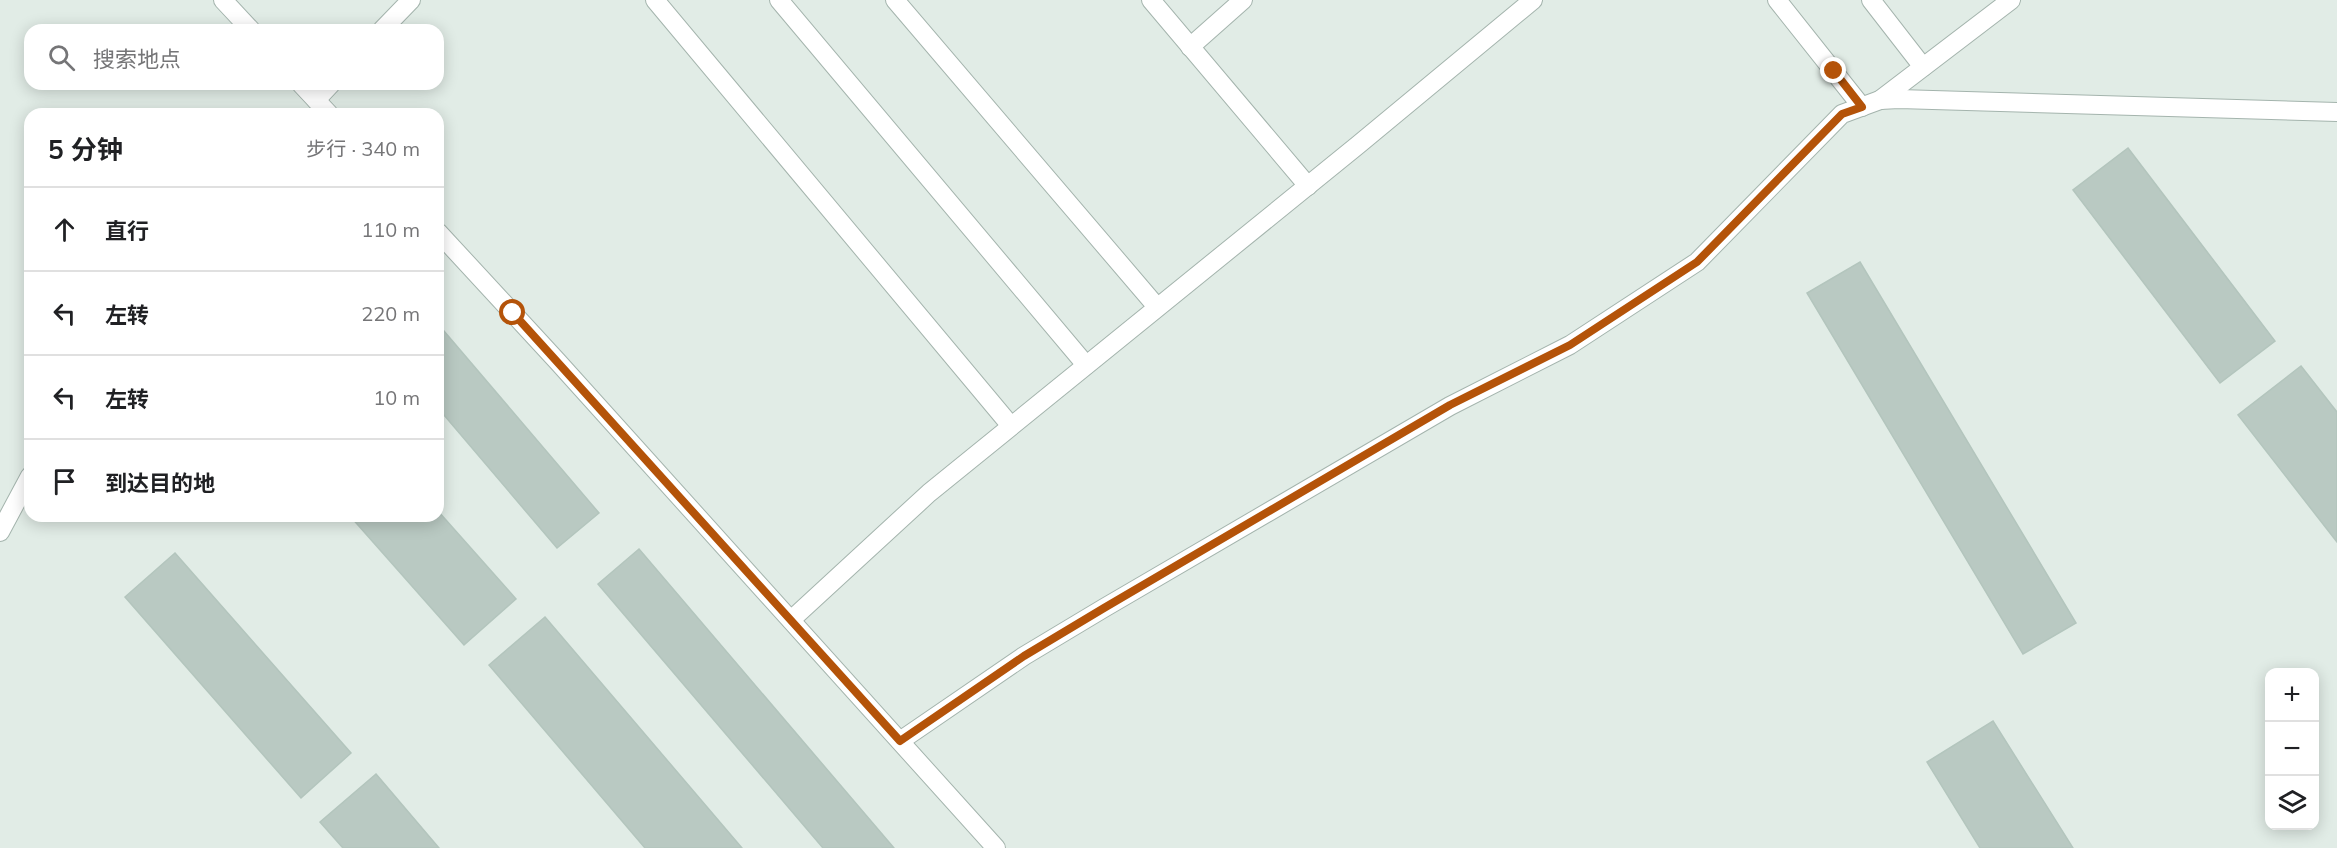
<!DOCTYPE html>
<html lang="zh">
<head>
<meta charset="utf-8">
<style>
  :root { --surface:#fff; --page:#f6f6f6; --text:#202124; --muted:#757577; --line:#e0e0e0 }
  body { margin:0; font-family:Mulish,"Noto Sans SC",sans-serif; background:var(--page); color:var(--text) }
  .controls { position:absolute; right:18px; bottom:18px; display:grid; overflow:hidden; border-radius:12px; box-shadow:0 3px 15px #0003 }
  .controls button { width:54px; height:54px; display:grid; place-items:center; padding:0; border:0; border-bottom:2px solid var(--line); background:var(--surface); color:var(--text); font:30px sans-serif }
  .stop { position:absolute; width:18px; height:18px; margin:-14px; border:4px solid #b45309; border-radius:50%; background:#fff }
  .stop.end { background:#b45309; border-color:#fff; box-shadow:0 2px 6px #0008 }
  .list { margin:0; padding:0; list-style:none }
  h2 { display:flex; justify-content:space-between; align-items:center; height:78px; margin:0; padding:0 24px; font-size:26px }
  h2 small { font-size:20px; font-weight:400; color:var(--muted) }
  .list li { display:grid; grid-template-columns:39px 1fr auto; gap:18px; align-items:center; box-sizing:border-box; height:84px; padding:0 24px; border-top:2px solid var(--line) }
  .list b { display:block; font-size:22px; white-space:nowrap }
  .list em { font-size:20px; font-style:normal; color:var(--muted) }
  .icon { flex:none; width:33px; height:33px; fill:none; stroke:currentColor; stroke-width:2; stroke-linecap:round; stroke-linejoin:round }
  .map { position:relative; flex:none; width:2337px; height:848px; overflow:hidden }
  .search { position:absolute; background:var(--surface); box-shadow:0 3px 15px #0003; left:24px; top:24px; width:420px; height:66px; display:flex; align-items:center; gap:15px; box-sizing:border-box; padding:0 21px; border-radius:18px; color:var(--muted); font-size:22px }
  .panel { position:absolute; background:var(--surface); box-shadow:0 3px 15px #0003; left:24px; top:108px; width:420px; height:414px; border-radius:18px }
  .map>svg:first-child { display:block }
</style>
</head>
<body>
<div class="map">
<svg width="2337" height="848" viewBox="0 0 2337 848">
  <rect width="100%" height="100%" fill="#e1ece6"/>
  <g fill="#b9c9c2" stroke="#b3c5bd" stroke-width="1.5">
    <polygon points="2128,148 2275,341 2220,383 2073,190"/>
    <polygon points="1860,262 2076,623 2023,654 1807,293"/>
    <polygon points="438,324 599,513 557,548 438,408"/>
    <polygon points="2301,366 2337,412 2337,542 2238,415"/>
    <polygon points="438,511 516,599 464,645 350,516 438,516"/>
    <polygon points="639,549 894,848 823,848 598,584"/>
    <polygon points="175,553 351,753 301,798 125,597"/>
    <polygon points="545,617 742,848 645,848 489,665"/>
    <polygon points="1993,721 2073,848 1980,848 1927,762"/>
    <polygon points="376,774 439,848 343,848 320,822"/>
  </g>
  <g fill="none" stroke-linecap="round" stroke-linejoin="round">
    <g stroke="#a4b4ad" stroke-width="20">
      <g id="minor">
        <polyline points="223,0 251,30"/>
        <polyline points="655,0 1011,426"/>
        <polyline points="779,0 1086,365"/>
        <polyline points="895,0 1157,307"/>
        <polyline points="1151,0 1308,186"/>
        <polyline points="1777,0 1862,107"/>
        <polyline points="1871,0 1923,67"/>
        <polyline points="382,30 411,0"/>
        <polyline points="1190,47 1243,0"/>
        <polyline points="301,84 329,114"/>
        <polyline points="316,100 331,84"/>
        <polyline points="1880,100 2011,0"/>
        <polyline points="438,232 558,362 996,848"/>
        <polyline points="0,532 30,476"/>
        <polyline points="791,620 929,493 1358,145 1533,0"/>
        <polyline points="900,741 1024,656 1104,608 1450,406 1570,345 1697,262 1842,114 1880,100 1899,99 2337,112"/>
      </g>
    </g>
    <use href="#minor" stroke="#fff" stroke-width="18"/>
  </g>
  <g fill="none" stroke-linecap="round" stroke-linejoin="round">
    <polyline stroke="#b45309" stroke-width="8" points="513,313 900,741 1024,656 1104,608 1450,405 1570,345 1697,262 1842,114 1862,107 1834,71"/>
  </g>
</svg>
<div class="controls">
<button>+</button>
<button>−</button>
<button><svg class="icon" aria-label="layers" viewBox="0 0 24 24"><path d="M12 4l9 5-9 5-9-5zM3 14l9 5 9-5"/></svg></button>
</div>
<div class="stop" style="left:513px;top:313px"></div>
<div class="stop end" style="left:1834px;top:71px"></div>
<div class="search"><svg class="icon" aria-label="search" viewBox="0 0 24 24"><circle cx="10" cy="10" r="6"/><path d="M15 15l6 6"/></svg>搜索地点</div>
<section class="panel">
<h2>5 分钟<small>步行 · 340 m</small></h2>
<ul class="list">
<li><svg class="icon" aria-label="ahead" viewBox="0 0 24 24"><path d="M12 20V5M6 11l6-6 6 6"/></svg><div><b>直行</b></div><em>110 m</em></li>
<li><svg class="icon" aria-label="left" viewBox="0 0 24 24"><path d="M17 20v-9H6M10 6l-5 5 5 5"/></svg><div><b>左转</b></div><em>220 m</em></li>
<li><svg class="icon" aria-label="left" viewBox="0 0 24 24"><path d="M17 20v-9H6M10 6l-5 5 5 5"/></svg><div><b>左转</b></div><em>10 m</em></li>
<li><svg class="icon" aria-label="arrive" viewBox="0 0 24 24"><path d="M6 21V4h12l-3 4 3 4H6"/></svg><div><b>到达目的地</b></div></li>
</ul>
</section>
</div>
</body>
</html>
